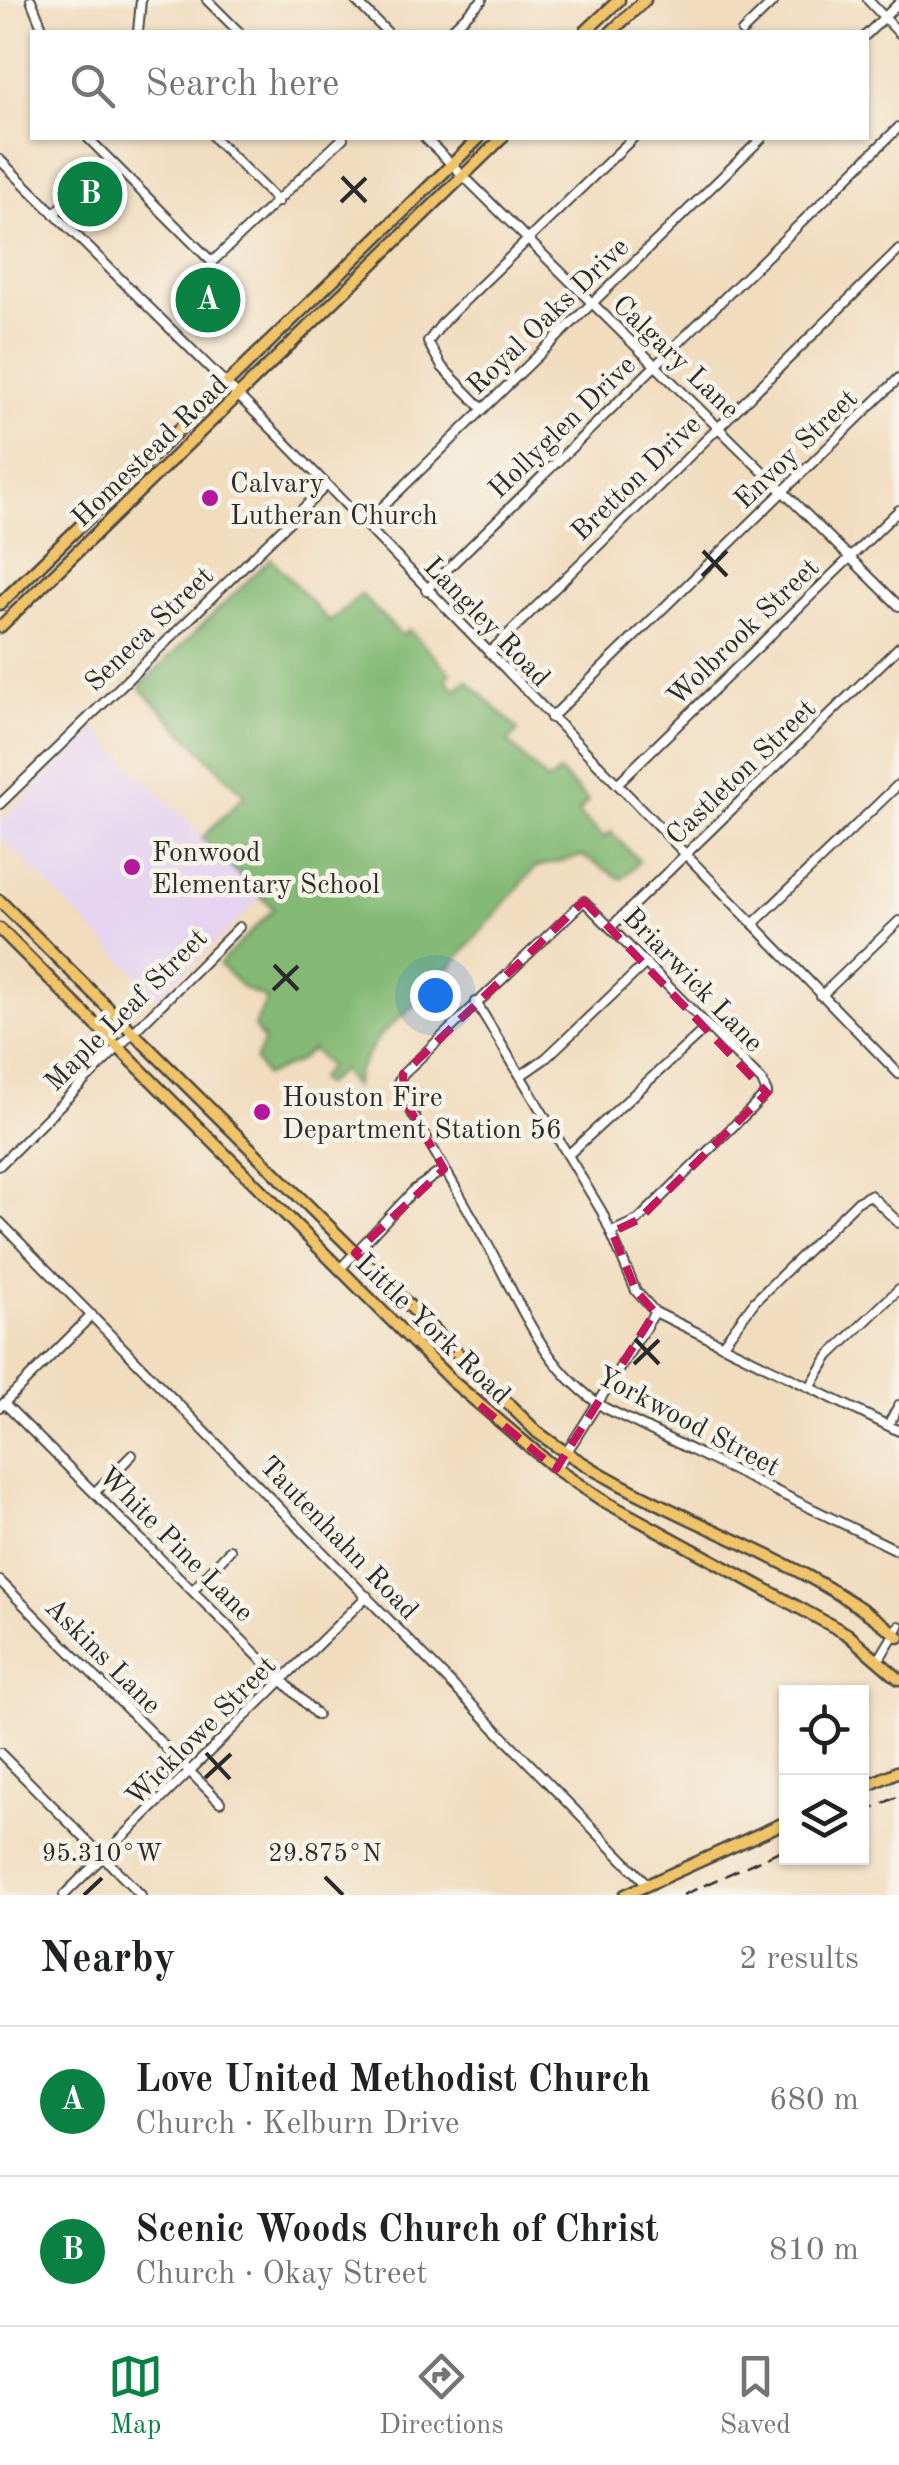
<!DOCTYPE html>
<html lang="en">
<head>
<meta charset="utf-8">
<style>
  :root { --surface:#fff; --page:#f2f2f2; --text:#202124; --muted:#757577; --line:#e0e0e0; --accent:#0b8043 }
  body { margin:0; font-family:"Old Standard TT",serif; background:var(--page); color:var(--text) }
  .controls { position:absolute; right:30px; bottom:30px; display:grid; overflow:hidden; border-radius:0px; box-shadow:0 2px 8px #0004 }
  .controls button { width:90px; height:90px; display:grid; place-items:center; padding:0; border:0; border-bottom:2px solid var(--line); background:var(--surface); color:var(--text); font:50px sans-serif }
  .you { position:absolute; left:435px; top:995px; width:35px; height:35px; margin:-25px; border:8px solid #fff; border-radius:50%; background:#1a73e8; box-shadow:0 0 0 15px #1a73e833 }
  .badge { display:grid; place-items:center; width:65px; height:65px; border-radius:50%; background:var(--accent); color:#fff; font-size:32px; font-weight:700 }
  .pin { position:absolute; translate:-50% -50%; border:5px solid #fff; box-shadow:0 2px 10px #0006 }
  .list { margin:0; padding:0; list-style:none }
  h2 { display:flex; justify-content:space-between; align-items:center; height:130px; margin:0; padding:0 40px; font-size:42px }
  h2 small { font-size:32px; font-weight:400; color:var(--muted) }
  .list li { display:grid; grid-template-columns:65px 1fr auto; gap:30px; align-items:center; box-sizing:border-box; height:150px; padding:0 40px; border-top:2px solid var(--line) }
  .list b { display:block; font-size:38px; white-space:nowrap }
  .list p { margin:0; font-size:32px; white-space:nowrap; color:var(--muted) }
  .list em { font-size:32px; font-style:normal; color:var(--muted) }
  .icon { flex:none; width:55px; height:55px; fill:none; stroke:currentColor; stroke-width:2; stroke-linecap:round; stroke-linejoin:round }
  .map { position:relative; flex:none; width:899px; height:1895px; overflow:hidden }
  .search { position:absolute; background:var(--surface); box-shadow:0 2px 8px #0004; left:30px; right:30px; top:30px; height:110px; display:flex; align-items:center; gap:25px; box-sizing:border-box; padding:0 35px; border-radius:0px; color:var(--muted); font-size:38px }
  .sheet { height:430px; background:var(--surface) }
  nav { display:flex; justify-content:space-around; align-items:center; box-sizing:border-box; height:140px; border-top:2px solid var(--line); background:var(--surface); font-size:28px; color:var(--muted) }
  nav a { display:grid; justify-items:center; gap:5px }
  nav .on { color:var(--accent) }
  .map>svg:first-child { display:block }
</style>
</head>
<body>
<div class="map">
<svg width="899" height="1895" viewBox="0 0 899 1895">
  <rect width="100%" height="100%" fill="#f7f3e8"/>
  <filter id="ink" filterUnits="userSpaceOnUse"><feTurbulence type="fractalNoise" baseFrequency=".01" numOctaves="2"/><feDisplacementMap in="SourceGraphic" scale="20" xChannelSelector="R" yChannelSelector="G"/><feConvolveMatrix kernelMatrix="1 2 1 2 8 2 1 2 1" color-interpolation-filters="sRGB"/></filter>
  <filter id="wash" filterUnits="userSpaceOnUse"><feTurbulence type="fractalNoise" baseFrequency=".0048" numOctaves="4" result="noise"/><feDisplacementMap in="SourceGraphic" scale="40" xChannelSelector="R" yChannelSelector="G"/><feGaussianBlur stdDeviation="2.25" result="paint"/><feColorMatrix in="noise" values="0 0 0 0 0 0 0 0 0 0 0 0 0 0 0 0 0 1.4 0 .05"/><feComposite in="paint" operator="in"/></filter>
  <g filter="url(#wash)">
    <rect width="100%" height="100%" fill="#f1dcbe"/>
    <polygon fill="#e5d3f1" points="96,729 262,897 159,997 0,836 0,822"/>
    <polygon fill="#83b975" stroke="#577250" stroke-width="2.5" points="271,558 329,622 361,595 402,636 409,630 451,673 446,679 456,690 467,680 518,730 508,742 548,782 559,772 588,801 578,813 604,838 611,832 639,861 622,879 582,856 536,867 429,992 378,1037 358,1071 354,1087 341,1070 324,1085 318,1079 329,1067 312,1049 297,1062 265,1076 255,1060 264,1041 254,1027 267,999 243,988 219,964 274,909 202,838 245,795 139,687"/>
  </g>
  <g filter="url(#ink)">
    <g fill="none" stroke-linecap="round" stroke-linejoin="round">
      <g stroke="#494641" stroke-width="12">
        <g id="minor">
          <polyline points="31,0 44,32"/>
          <polyline points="207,0 239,32"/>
          <polyline points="355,0 387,32"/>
          <polyline points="868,0 899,33"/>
          <polyline points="138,32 141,0"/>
          <polyline points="449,32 482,0"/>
          <polyline points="742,32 775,0"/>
          <polyline points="866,35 899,3"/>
          <polyline points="88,138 212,262 343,138"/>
          <polyline points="214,138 278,202"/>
          <polyline points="425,138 899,606"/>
          <polyline points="0,160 287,444 899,1074"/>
          <polyline points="54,214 109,161"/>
          <polyline points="483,409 442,367 428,342 444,321 633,138"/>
          <polyline points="365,524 762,138"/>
          <polyline points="426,590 899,127"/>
          <polyline points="489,653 899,250"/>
          <polyline points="551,718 899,378"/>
          <polyline points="617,784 899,510"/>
          <polyline points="0,804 327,485"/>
          <polyline points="753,924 899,784"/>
          <polyline points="612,926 899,647"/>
          <polyline points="821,996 899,921"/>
          <polyline points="476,1002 602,1212 636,1291 655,1312 899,1431"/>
          <polyline points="523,1074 546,1058 646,963"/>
          <polyline points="569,1154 708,1026"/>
          <polyline points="0,1165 239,927"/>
          <polyline points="0,1222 648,1885"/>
          <path d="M612 1232 638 1220 767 1093 762 1081 584 901 403 1074 398 1083 404 1099C432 1148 462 1197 489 1247 523 1309 543 1368 605 1408L899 1551"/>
          <polyline points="340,1269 414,1190 444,1169"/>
          <polyline points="722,1345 755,1301 857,1202 870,1195 899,1223"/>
          <polyline points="810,1387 829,1356 899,1289"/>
          <polyline points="4,1403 317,1715"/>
          <polyline points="0,1407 92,1315"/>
          <polyline points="888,1425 899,1405"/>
          <polyline points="556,1469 655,1312"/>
          <polyline points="95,1492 132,1455"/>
          <polyline points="0,1581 220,1802"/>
          <polyline points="193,1590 230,1550"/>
          <polyline points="878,1661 899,1626"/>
          <polyline points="0,1753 141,1895"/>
          <polyline points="64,1895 367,1596"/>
        </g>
      </g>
      <g stroke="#494641" stroke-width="15">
        <g id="major">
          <polyline points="585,32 619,0"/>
          <polyline points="611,32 645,0"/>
          <polyline points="0,604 479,138"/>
          <polyline points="0,627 502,138"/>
          <path d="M0 901 537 1432C649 1517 791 1547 899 1637"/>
          <polyline points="0,929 452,1381 556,1469 602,1500 847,1634 899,1679"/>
          <polyline points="862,1788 899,1771"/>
          <polyline points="625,1895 786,1822"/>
        </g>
      </g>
      <use href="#minor" stroke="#fff" stroke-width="8"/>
      <use href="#major" stroke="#f0c369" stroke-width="10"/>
      <g stroke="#2b2b2b" stroke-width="2.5" stroke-dasharray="15 8" stroke-linecap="butt">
        <polyline points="862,1813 899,1796"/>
        <polyline points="683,1895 786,1848"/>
      </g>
    </g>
  </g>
  <path fill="none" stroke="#c2185b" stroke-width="8" stroke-dasharray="20 12" stroke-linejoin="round" d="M584 901 767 1093 638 1220 612 1232 636 1291 655 1312 556 1469 477 1403 492 1388 355 1253 444 1169 404 1099 403 1074Z"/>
  <path fill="none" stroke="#2b2b2b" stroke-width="4" d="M342 177 366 202M341 202 366 178M703 551 727 576M702 576 727 551M274 965 298 990M273 990 298 966M635 1339 659 1364M634 1364 659 1340M206 1753 230 1779M205 1778 231 1754M325 1877 343 1895M84 1895 102 1878"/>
  <g fill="#b5179e" stroke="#f7f3e8" stroke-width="4">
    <circle cx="210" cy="498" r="10"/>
    <circle cx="132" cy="867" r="10"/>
    <circle cx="262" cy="1112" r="10"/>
  </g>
  <g text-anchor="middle" stroke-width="9" stroke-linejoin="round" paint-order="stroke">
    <g font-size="28" fill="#2b2b2b" stroke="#f7f3e8">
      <text transform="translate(547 315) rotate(-44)" y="10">Royal Oaks Drive</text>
      <text transform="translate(677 356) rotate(44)" y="10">Calgary Lane</text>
      <text transform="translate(561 426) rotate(-44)" y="10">Hollyglen Drive</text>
      <text transform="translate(795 448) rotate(-44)" y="10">Envoy Street</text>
      <text transform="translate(149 450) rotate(-44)" y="10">Homestead Road</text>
      <text transform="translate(635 477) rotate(-44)" y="10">Bretton Drive</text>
      <text transform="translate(488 621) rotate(46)" y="10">Langley Road</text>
      <text transform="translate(148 628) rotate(-44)" y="10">Seneca Street</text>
      <text transform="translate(742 631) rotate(-44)" y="10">Wolbrook Street</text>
      <text transform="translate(740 771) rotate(-44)" y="10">Castleton Street</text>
      <text transform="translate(694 979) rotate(46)" y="10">Briarwick Lane</text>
      <text transform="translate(125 1009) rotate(-45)" y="10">Maple Leaf Street</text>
      <text transform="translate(434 1328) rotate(44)" y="10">Little York Road</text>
      <text transform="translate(689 1420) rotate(28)" y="10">Yorkwood Street</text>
      <text transform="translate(340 1537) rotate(46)" y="10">Tautenhahn Road</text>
      <text transform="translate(177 1543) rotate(45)" y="10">White Pine Lane</text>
      <text transform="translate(104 1655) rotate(45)" y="10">Askins Lane</text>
      <text transform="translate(200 1730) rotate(-45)" y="10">Wicklowe Street</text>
    </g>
    <g font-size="28" fill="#2b2b2b" stroke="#f7f3e8" text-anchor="start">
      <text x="230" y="492">Calvary<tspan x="230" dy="32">Lutheran Church</tspan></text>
      <text x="152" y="861">Fonwood<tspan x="152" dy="32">Elementary School</tspan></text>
      <text x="282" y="1106">Houston Fire<tspan x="282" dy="32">Department Station 56</tspan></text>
    </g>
  </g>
  <g font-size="25" text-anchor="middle" fill="#2b2b2b" stroke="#f7f3e8" stroke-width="9" stroke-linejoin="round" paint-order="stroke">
    <text x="325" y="1861">29.875°N</text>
    <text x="102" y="1861">95.310°W</text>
  </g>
</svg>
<div class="controls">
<button><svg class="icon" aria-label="locate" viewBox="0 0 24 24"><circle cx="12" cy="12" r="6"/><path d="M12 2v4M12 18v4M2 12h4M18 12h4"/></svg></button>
<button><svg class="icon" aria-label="layers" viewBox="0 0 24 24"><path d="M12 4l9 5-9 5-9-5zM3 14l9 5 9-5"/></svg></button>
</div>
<div class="you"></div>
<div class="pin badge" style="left:208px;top:300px">A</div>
<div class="pin badge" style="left:90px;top:194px">B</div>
<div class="search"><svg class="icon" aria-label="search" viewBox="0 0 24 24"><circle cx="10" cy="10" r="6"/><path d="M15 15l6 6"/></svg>Search here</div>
</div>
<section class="sheet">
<h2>Nearby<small>2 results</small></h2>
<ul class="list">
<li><span class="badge">A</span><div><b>Love United Methodist Church</b><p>Church · Kelburn Drive</p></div><em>680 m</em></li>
<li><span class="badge">B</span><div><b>Scenic Woods Church of Christ</b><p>Church · Okay Street</p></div><em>810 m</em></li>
</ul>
</section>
<nav>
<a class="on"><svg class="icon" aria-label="map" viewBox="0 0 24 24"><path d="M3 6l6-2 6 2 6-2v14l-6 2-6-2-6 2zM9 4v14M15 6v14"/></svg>Map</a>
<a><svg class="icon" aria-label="directions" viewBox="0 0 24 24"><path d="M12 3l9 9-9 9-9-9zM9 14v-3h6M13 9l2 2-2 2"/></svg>Directions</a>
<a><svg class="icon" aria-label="saved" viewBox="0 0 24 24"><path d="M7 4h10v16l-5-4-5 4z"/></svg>Saved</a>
</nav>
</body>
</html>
